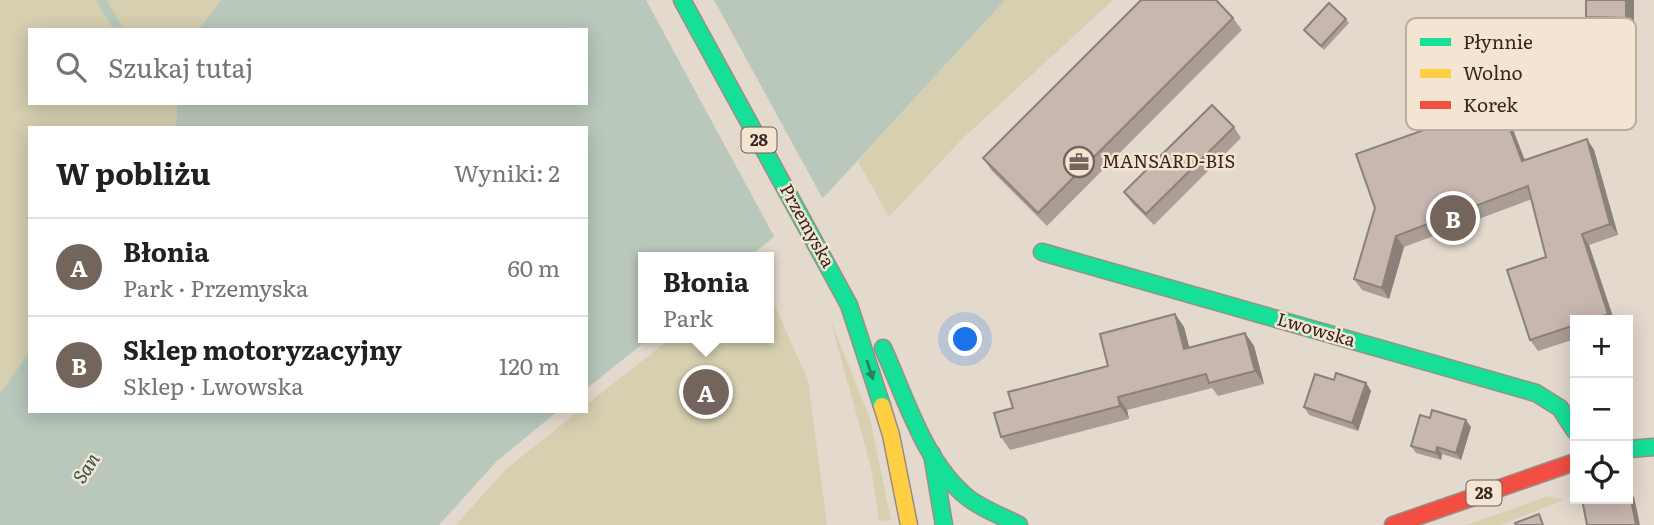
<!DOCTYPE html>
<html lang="pl">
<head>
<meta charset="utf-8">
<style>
  :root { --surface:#fff; --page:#f6f6f6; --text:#202124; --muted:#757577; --line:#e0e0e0; --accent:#74655c }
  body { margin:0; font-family:Literata,serif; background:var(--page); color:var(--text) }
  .controls { position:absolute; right:21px; bottom:21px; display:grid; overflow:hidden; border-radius:0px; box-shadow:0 4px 18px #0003 }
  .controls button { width:63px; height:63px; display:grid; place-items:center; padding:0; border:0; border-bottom:2px solid var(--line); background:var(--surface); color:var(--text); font:35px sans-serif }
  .you { position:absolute; left:966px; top:340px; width:24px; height:24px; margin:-18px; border:5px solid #fff; border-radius:50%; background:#1a73e8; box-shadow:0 0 0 10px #1a73e833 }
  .badge { display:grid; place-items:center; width:46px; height:46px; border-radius:50%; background:var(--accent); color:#fff; font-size:23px; font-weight:700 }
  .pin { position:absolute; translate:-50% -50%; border:4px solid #fff; box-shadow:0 2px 7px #0006 }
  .popup { position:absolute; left:638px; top:252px; width:136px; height:91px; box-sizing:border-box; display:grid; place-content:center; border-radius:0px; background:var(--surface); filter:drop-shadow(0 2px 5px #0005); font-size:23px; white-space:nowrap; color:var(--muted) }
  .popup b { font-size:26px; color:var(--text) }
  .popup::after { content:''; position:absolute; left:50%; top:100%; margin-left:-14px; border:14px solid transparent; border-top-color:var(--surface) }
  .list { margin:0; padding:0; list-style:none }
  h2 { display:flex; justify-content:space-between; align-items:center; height:91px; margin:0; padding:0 28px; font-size:30px }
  h2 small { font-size:23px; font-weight:400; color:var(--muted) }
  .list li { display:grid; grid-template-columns:46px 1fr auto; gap:21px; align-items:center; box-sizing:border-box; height:98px; padding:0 28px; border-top:2px solid var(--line) }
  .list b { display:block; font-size:26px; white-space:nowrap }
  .list p { margin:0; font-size:23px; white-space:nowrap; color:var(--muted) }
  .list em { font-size:23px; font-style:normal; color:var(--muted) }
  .icon { flex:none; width:38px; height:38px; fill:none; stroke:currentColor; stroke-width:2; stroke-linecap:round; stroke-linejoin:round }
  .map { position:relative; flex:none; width:1654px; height:525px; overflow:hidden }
  .search { position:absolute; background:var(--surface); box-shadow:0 4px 18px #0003; left:28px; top:28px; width:560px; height:77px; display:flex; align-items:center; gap:18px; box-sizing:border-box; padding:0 24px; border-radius:0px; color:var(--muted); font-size:26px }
  .panel { position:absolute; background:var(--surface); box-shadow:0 4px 18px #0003; left:28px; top:126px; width:560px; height:287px; border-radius:0px }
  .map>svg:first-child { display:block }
</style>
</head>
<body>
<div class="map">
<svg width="1654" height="525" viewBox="0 0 1654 525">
  <rect width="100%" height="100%" fill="#e4d9cd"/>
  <g fill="#d6cfb0">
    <polygon points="0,0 221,0 198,30 30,30 30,103 177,103 176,128 30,128 30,351 0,393"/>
    <polygon points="1005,0 1113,0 962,139 889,217 858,161"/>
    <polygon points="769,293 808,380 827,525 456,525 506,469 579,411 586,411 586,405 671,338 769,338"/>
    <polygon points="830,319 870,419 891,520 879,521 871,467"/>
    <polygon points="1549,496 1563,500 1500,525 1466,525"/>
  </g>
  <g fill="#b9c8bb">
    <polygon points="221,0 1005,0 826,195 749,257 643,257 643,338 650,338 586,389 586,128 176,128 177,103 586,103 586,30 198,30"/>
    <polygon points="30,351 30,411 558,411 497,461 439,525 0,525 0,393"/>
  </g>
  <polygon fill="#e4d9cd" points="646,0 714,0 824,201 776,240"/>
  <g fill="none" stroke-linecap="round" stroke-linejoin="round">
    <polyline stroke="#b9c8bb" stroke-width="9" points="101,0 119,30"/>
    <g stroke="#998e86" stroke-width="19">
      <g id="fast">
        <polyline points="682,0 849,305 882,406"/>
        <polyline points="1042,252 1536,393 1560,408 1575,431"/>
        <path d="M883 348C905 396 924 462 967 497 982 509 1002 516 1019 525"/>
        <polyline points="1628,449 1654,447"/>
        <polyline points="932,454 944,525"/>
      </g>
    </g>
    <g stroke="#998e86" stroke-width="19">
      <polyline id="slow" points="882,406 891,435 909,525"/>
    </g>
    <g stroke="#998e86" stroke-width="19">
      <polyline id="jam" points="1393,525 1575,462"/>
    </g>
    <use href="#fast" stroke="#16e098" stroke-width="16"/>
    <use href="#slow" stroke="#ffcf43" stroke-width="16"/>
    <use href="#jam" stroke="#f24e42" stroke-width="16"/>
  </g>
  <g fill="#ab9d96">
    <polygon points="1634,0 1634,29 1593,28 1586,17"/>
    <polygon points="1233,18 1242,30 1047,226 992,171 983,158"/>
    <polygon points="1346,19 1349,23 1324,50 1304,30"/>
    <polygon points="1507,114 1525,160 1587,139 1594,150 1618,235 1589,245 1614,320 1575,320 1575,339 1538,351 1530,340 1546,257 1532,199 1404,247 1389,299 1362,290 1354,279"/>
    <polygon points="1234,127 1241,138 1154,225 1132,203 1124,192"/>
    <polygon points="1175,314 1184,327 1189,347 1245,333 1254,346 1264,384 1218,396 1212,388 1127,410 1129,419 1010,450 1001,437 1013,408 1108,366"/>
    <polygon points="1334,380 1366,383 1371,391 1358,431 1309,415 1304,407"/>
    <polygon points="1471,427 1461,460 1442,454 1441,460 1416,453 1411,446"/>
  </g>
  <g fill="#8b807a">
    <polygon points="1626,0 1634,0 1634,29 1626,18"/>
    <polygon points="1500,103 1507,114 1529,172 1522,161"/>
    <polygon points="1587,139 1594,150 1618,235 1610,224"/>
    <polygon points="1582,234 1589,245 1614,320 1613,320 1608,314"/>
    <polygon points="1396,236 1404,247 1389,299 1382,288"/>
    <polygon points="1175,314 1184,327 1193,362 1184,349"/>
    <polygon points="1245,333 1254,346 1264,384 1255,371"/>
    <polygon points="1366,383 1371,391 1358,431 1352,423"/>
    <polygon points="1118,397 1127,410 1129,419 1120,406"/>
    <polygon points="1466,420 1471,427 1461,460 1456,453"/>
    <polygon points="1437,447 1442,454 1441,460 1436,453"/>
    <polygon points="1629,489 1634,497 1640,525 1636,525"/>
  </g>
  <g fill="#c7b7ae" stroke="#8b807a" stroke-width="2">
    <polygon points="1141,0 1216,0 1233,18 1038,213 983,158"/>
    <polygon points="1586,0 1626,0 1626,18 1586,17"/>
    <polygon points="1329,3 1346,19 1321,46 1304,30"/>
    <polygon points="1500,103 1522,161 1587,139 1610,224 1582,234 1608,314 1591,320 1575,320 1575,325 1530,340 1507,270 1546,257 1528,186 1396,236 1382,288 1354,279 1375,208 1356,154"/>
    <polygon points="1212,105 1234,127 1146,214 1124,192"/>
    <polygon points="1175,314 1184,349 1245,333 1255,371 1209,383 1206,374 1118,397 1120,406 1001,437 994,413 1013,408 1008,392 1108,366 1100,334"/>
    <polygon points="1336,373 1366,383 1352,423 1304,407 1315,374 1334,380"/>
    <polygon points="1432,410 1466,420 1456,453 1437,447 1436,453 1411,446 1420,415 1430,418"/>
    <polygon points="1629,489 1636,525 1587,525 1582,499 1628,499 1628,490"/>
    <polygon points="1539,514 1543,525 1516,525 1515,523"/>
  </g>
  <defs><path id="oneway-solid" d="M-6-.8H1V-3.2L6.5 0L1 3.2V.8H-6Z" transform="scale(1.75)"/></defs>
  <use fill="#26835c" href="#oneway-solid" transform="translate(870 370) rotate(72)"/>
  <defs>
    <g id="office-ring" transform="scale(1.575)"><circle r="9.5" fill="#f4e5d3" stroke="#74655c" stroke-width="1.5"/><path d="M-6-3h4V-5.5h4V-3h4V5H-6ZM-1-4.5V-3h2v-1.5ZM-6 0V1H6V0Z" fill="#74655c"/></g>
  </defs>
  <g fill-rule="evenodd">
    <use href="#office-ring" x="1079" y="162"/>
  </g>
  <g text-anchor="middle" stroke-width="5" stroke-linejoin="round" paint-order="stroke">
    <g fill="#f4e5d3" stroke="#705f55" stroke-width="2">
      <rect x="741.5" y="127.5" width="35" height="25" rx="5"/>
      <rect x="1466.5" y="480.5" width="35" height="25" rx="5"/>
    </g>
    <g font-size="16" font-weight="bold" fill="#37261f">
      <text x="759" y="146">28</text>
      <text x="1484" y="499">28</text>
    </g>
    <g font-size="18" fill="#37261f" stroke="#f4e5d3" text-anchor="start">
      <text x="1102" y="168">MANSARD-BIS</text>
    </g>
    <g font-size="18" fill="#37261f" stroke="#f4e5d3">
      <text transform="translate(807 226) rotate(61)" y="6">Przemyska</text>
      <text transform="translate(1316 330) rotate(16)" y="6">Lwowska</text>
    </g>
    <g font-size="19" font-style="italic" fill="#2e574c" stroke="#f4e5d3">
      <text transform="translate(86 468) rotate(-57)" y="7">San</text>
    </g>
  </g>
  <rect x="1406" y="18" width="230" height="112" rx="10" fill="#f4e5d3" stroke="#bbac9d" stroke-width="2"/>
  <rect x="1420" y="38" width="31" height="8" fill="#16e098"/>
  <rect x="1420" y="69" width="31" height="9" fill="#ffcf43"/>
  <rect x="1420" y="101" width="31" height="8" fill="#f24e42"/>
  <g font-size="19" fill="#37261f">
    <text x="1463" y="49">Płynnie</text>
    <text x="1463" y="80">Wolno</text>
    <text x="1463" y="112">Korek</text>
  </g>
</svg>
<div class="controls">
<button>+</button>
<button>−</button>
<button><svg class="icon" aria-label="locate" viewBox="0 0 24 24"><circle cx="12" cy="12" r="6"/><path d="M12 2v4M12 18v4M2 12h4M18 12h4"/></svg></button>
</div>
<div class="you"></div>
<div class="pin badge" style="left:706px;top:392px">A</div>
<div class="popup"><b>Błonia</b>Park</div>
<div class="pin badge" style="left:1453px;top:218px">B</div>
<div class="search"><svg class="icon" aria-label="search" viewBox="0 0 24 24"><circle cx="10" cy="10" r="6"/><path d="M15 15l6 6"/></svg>Szukaj tutaj</div>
<section class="panel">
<h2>W pobliżu<small>Wyniki: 2</small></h2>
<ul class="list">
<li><span class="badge">A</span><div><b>Błonia</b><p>Park · Przemyska</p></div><em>60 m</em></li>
<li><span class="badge">B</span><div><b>Sklep motoryzacyjny</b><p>Sklep · Lwowska</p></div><em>120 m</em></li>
</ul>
</section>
</div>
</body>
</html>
